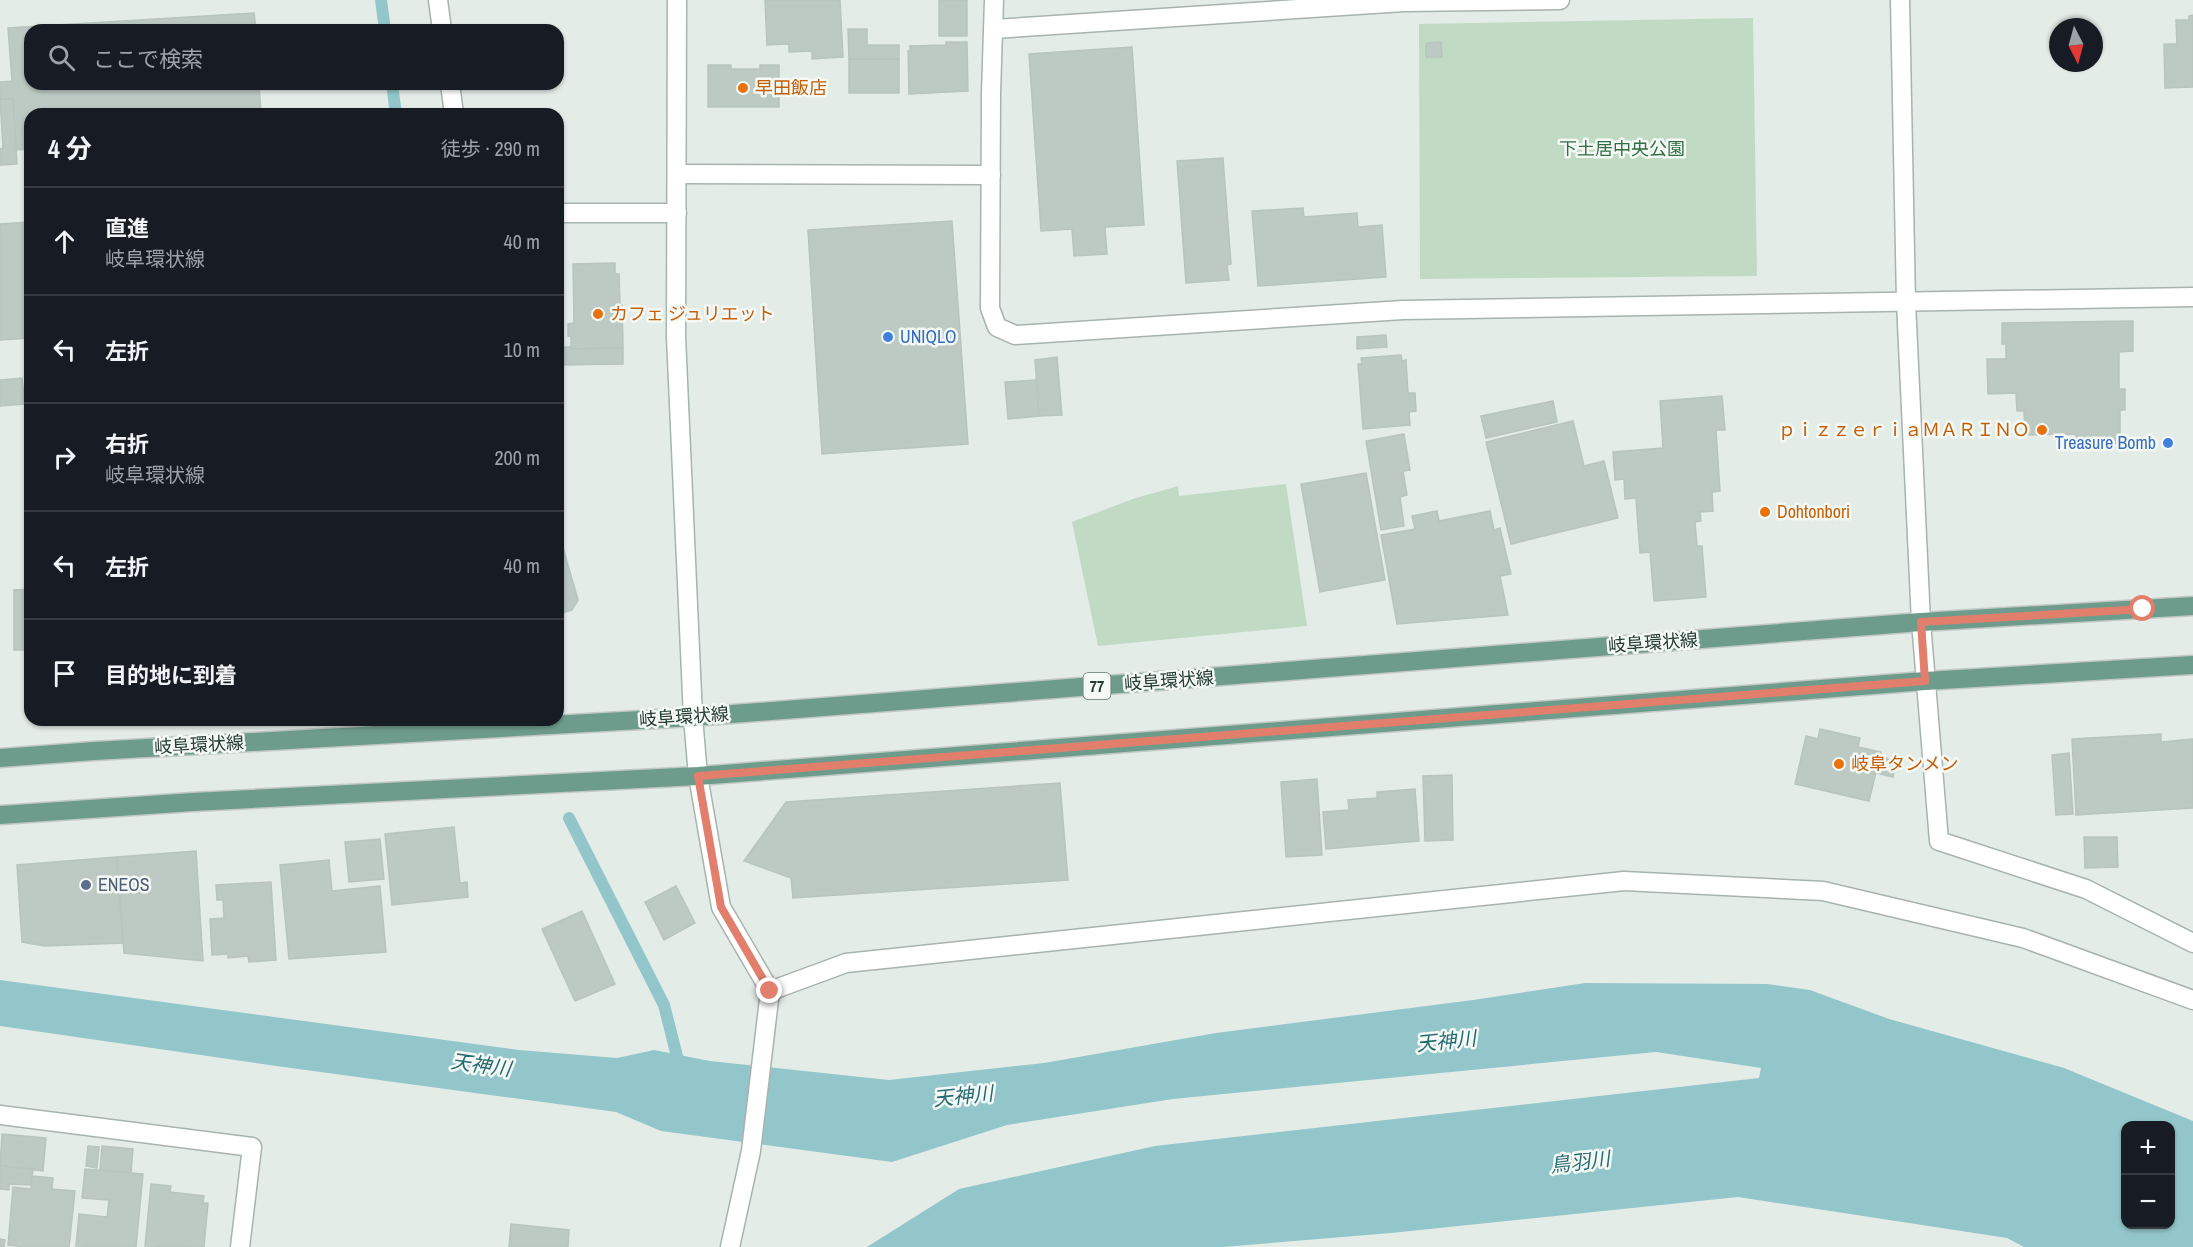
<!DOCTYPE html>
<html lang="ja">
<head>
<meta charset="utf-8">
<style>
  :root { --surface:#171b24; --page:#20242c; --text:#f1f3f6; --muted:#9ea1a6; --line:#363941 }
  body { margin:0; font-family:"Archivo Narrow","Noto Sans JP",sans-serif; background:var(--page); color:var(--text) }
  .controls { position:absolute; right:18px; bottom:18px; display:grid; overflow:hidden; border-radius:12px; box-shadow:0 2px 4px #0004 }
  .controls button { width:54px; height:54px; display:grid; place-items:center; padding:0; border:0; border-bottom:2px solid var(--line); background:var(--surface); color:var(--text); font:30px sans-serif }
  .compass { position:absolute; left:2049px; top:18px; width:54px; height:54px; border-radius:50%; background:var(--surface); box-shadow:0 2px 4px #0004; rotate:174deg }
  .stop { position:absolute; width:18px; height:18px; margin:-14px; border:4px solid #e27f6c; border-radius:50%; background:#fff }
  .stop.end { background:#e27f6c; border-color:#fff; box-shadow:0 2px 6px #0008 }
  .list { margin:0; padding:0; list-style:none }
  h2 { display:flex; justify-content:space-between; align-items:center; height:78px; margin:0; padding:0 24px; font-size:26px }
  h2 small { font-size:20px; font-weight:400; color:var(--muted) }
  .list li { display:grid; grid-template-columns:39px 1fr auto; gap:18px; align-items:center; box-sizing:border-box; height:108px; padding:0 24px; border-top:2px solid var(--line) }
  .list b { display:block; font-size:22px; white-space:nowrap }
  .list p { margin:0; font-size:20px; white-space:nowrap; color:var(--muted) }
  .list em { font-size:20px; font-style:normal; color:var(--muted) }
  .icon { flex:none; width:33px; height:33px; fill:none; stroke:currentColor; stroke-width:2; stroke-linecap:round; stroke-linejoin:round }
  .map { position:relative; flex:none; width:2193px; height:1247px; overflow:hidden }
  .search { position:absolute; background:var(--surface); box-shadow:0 2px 4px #0004; left:24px; top:24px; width:540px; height:66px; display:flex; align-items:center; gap:15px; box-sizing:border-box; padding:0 21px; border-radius:18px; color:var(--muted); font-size:22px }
  .panel { position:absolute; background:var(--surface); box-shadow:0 2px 4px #0004; left:24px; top:108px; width:540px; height:618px; border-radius:18px }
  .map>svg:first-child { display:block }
</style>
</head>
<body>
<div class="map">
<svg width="2193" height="1247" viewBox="0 0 2193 1247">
  <rect width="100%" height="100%" fill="#e4ece8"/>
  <g fill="#c0dac4">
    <polygon points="1753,18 1757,276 1420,279 1419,24"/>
    <polygon points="1286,484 1307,626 1098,646 1072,522 1133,499 1178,486 1179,496"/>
  </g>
  <path fill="#93c6ca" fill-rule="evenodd" d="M0 980 519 1050 617 1058 654 1050 710 1061 889 1080 1044 1063 1216 1033 1473 1000 1585 983 1767 984 1810 990 1889 1019 2064 1068 2193 1121V1247H2024L2007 1238 1738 1197 1391 1233 1223 1247H867L959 1189 1155 1146 1759 1078 1761 1068 1656 1052 1173 1099 1007 1125 892 1162 661 1131 616 1112 269 1065 0 1026ZM2126 1126H2170V1224H2126Z"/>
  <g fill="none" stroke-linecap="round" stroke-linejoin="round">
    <g stroke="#93c6ca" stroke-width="12">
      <polyline points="381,0 385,30"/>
      <polyline points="392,84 396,114"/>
      <polyline points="569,818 664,1005 680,1068"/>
    </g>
  </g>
  <g fill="#bdc9c3" stroke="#b7c5be" stroke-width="1.5">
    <polygon points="765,0 840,0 843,57 812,59 812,51 789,52 789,44 767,45"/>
    <rect x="939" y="0" width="28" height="36"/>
    <polygon points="254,13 256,30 30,30 30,84 259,84 261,114 30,114 30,149 16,150 13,99 0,99 0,82 12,81 8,28"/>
    <polygon points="2193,15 2193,87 2165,88 2164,44 2177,44 2176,20 2189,20 2189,16"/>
    <polygon points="848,29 867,29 867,45 899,45 899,59 849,59"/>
    <polygon points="946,42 967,42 968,91 909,94 908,51 910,51 910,46 946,45"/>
    <polygon points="1441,42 1442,57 1426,57 1426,43"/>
    <polygon points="1132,47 1144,225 1105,227 1107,254 1074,256 1072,229 1041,231 1029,54"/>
    <rect x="849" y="59" width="50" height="34"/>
    <polygon points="708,65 731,65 731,69 760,69 760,65 779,65 779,107 708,107"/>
    <polygon points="0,99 13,99 17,164 0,165 0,149 3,148"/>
    <polygon points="1223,158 1231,264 1227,265 1229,280 1186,283 1177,161"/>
    <polygon points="1303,208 1304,217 1357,213 1358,227 1382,225 1386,277 1258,286 1252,211"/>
    <polygon points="952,221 968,444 822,454 808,230"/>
    <polygon points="30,222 30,338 0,340 0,224"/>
    <rect x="558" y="235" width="4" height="24"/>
    <rect x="558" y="262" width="5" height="62"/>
    <polygon points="615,263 615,274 619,274 620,305 622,305 623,348 571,349 571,337 568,336 568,324 574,323 573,264"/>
    <polygon points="2133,321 2133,351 2119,352 2119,389 2125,389 2125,410 2120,410 2120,443 2076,444 2076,434 2025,435 2024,411 2017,411 2016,393 1988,394 1987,359 2006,359 2006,344 2002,344 2002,323"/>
    <polygon points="563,327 563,347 572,347 571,349 623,348 623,364 558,365 558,328"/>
    <polygon points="1386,335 1387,347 1357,349 1357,337"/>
    <polygon points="1401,355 1402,361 1406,360 1408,393 1415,393 1416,411 1409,412 1410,425 1363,429 1358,364 1362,364 1361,358"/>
    <polygon points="1057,357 1062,415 1039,416 1035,360"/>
    <polygon points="22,378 25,404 0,406 0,380"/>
    <polygon points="1036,380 1039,416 1008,419 1005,382"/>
    <polygon points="1722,396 1725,430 1716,430 1720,491 1712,492 1713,511 1700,512 1701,521 1695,522 1697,546 1702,546 1706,597 1654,601 1650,552 1640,553 1636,498 1625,499 1624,479 1615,480 1613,452 1663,448 1660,401"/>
    <polygon points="1553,401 1557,422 1486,438 1481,416"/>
    <polygon points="1573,421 1584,466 1604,461 1618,518 1511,544 1486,442"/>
    <polygon points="1404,434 1410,470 1403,471 1407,495 1400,497 1404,526 1381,530 1366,441"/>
    <polygon points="1366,473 1385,580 1320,592 1301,484"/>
    <polygon points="1437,511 1439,521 1490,511 1494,530 1500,528 1511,574 1500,576 1508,615 1397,624 1381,535 1415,529 1412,516"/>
    <polygon points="558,530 578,600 572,610 558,614"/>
    <polygon points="30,589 30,650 14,650 14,590"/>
    <polygon points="1820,729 1860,738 1858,747 1881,752 1869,801 1795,784 1806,736 1818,739"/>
    <polygon points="2161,734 2161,742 2193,739 2193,808 2076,815 2072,739"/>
    <polygon points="2069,753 2073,814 2056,815 2052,755"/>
    <polygon points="1881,754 1895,765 1893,777 1876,773"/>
    <polygon points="1452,775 1453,840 1425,841 1423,776"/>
    <polygon points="1317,779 1322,855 1286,857 1281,782"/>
    <polygon points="1060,783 1068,880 793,898 791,878 744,861 786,802"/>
    <polygon points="1415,789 1419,841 1326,849 1323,812 1349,810 1348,800 1377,798 1377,792"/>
    <polygon points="454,827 460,883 467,882 468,897 392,905 385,834"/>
    <polygon points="2084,837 2117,837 2118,867 2085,868"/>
    <polygon points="380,839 384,879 349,882 345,842"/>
    <polygon points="196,851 203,961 124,953 117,857"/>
    <polygon points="116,857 123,943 45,946 22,942 17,865"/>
    <polygon points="329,860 332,891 380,886 386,952 289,959 280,865"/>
    <polygon points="271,882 276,960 249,962 248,956 228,958 228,954 212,955 210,919 224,918 223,900 217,900 216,885"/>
    <polygon points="676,886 695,923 664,940 645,902"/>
    <polygon points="582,911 615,984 575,1001 542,929"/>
    <polygon points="2,1134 46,1138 43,1171 0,1166"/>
    <polygon points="88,1146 99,1147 97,1168 86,1166"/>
    <polygon points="102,1146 133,1149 131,1173 100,1170"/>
    <polygon points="0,1166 33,1169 31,1185 9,1184 9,1190 0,1189"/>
    <polygon points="85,1169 143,1174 136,1247 76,1246 79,1214 107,1217 109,1200 82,1198"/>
    <polygon points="32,1176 53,1178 52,1189 75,1191 69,1247 26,1247 8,1245 13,1187 31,1189"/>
    <polygon points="151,1184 171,1186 170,1192 204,1196 203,1203 208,1203 204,1247 145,1246"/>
    <polygon points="511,1224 569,1230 568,1247 509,1247"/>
    <polygon points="0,1239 5,1240 4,1247 0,1247"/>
  </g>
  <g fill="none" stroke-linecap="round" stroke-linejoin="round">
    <g stroke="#a7b3ae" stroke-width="21">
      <g id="street">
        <polyline points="438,0 442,30"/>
        <polyline points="994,0 991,93 990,308 997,327 1015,335 1403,310 2193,297"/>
        <polyline points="1900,0 1906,302 1921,622 1939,841 2086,889 2193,943"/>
        <polyline points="994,29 1404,2 1560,0"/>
        <polyline points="450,84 454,114"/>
        <polyline points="677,174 991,175"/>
        <polyline points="558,213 677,213"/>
        <polyline points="698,776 721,907 770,991 751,1151 730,1247"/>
        <polyline points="770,991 846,963 1624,881 1823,891 2023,938 2193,1000"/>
        <polyline points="0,1115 252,1147 240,1247"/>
      </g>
    </g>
    <g stroke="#a4b6ae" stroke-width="21">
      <polyline id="secondary" points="677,0 676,337 693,717 698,776"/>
    </g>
    <g stroke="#c2c8c6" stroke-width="21">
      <g id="primary">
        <polyline points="0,758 94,751 693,717 1921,622 2193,606"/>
        <polyline points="0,815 193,802 698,776 1925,681 2193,665"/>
      </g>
    </g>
    <use href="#street" stroke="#fff" stroke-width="18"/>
    <use href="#secondary" stroke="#fff" stroke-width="18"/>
    <use href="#primary" stroke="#6e9c8c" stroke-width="18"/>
  </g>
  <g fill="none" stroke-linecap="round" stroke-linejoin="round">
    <polyline stroke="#e27f6c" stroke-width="8" points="770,991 721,907 698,776 1925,681 1921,622 2143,609"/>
  </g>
  <g fill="#e8710a" stroke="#f4f9f6" stroke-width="2">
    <circle cx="743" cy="88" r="6"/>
    <circle cx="598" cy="314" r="6"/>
    <circle cx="2042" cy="430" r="6"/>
    <circle cx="1765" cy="512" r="6"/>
    <circle cx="1839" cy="764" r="6"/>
  </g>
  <g fill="#3f7fe0" stroke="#f4f9f6" stroke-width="2">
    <circle cx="888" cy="337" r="6"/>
    <circle cx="2168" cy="443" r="6"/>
  </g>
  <circle fill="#5c6f8a" stroke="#f4f9f6" stroke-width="2" cx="86" cy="885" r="6"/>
  <g text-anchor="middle" stroke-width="5" stroke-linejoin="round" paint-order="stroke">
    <rect fill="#f4f9f6" stroke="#63746e" stroke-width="1.5" x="1083.5" y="673" width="27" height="26" rx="4.5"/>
    <g font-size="16" font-weight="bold" fill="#253b34">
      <text x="1097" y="692">77</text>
    </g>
    <g font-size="18" fill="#c56008" stroke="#f4f9f6" text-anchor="start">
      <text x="755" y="94">早田飯店</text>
      <text x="610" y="320">カフェ ジュリエット</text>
      <text x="2030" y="436" text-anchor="end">ｐｉｚｚｅｒｉａＭＡＲＩＮＯ</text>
      <text x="1777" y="518">Dohtonbori</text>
      <text x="1851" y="770">岐阜タンメン</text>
    </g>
    <g font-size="18" fill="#346e45" stroke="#f4f9f6">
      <text x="1622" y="155">下土居中央公園</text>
    </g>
    <g font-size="18" fill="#366cbe" stroke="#f4f9f6" text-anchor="start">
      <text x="900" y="343">UNIQLO</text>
      <text x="2156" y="449" text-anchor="end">Treasure Bomb</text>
    </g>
    <g font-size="18" fill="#253b34" stroke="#f4f9f6">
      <text transform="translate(1653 643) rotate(-4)" y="6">岐阜環状線</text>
      <text transform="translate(1169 681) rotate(-4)" y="6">岐阜環状線</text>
      <text transform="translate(684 717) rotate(-4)" y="6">岐阜環状線</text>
      <text transform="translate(199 745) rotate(-3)" y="6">岐阜環状線</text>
    </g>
    <g font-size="18" fill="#4e5e75" stroke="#f4f9f6" text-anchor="start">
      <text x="98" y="891">ENEOS</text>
    </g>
    <g font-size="20" font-style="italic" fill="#266b71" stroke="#f4f9f6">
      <text transform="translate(1446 1041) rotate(-6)" y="7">天神川</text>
      <text transform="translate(481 1065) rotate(8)" y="7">天神川</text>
      <text transform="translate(963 1096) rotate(-6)" y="7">天神川</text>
      <text transform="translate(1580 1162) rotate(-7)" y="7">鳥羽川</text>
    </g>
  </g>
</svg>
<div class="controls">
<button>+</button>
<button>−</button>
</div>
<svg class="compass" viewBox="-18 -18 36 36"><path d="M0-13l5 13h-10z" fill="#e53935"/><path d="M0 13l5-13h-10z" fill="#9ea1a6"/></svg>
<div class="stop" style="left:2143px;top:609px"></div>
<div class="stop end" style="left:770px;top:991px"></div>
<div class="search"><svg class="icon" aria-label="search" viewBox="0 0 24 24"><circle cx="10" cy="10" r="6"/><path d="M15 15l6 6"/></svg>ここで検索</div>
<section class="panel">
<h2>4 分<small>徒歩 · 290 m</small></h2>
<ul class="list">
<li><svg class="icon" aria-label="ahead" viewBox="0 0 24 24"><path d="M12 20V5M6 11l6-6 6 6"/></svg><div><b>直進</b><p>岐阜環状線</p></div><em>40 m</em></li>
<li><svg class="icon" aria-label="left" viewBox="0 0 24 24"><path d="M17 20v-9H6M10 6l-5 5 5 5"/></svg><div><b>左折</b></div><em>10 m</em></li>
<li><svg class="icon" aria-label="right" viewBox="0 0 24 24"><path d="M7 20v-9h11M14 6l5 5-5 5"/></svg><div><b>右折</b><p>岐阜環状線</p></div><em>200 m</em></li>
<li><svg class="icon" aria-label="left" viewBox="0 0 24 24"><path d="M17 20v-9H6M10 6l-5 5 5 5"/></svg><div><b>左折</b></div><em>40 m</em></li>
<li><svg class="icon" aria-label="arrive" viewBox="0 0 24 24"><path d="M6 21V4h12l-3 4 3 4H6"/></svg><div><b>目的地に到着</b></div></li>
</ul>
</section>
</div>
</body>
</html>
